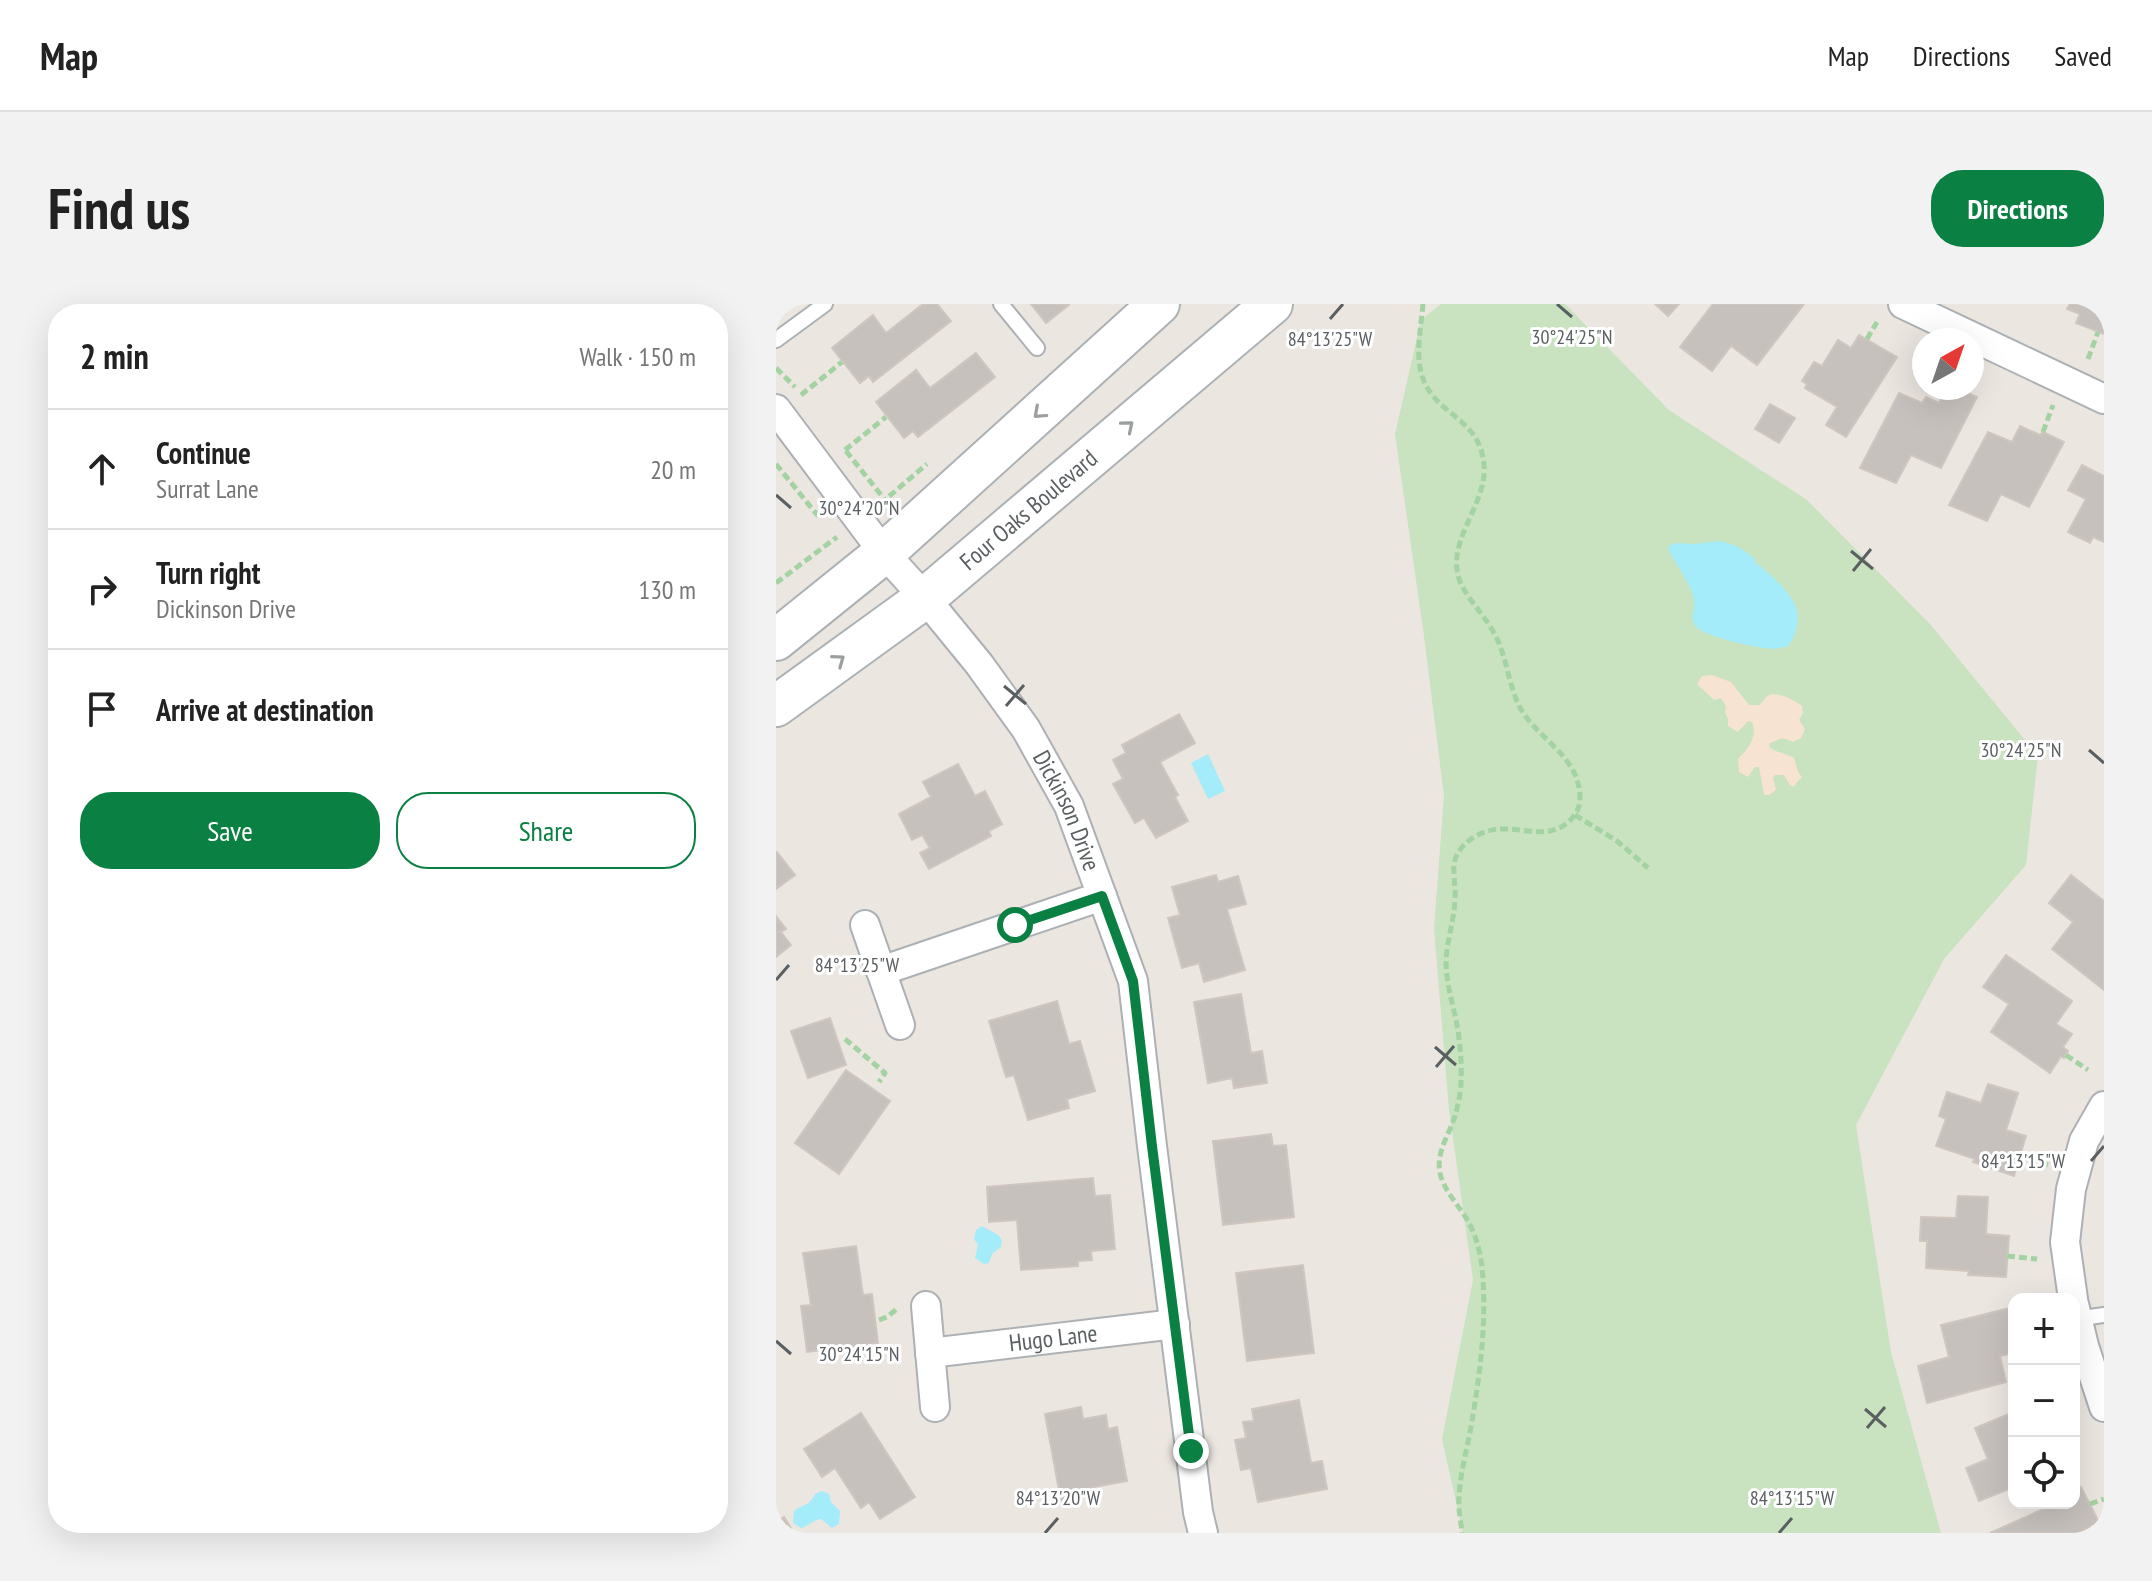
<!DOCTYPE html>
<html lang="en">
<head>
<meta charset="utf-8">
<style>
  :root { --surface:#fff; --page:#f2f2f2; --text:#222; --muted:#767676; --line:#e0e0e0; --accent:#0b8043 }
  body { margin:0; font-family:"PT Sans Narrow",sans-serif; background:var(--page); color:var(--text) }
  .controls { position:absolute; right:24px; bottom:24px; display:grid; overflow:hidden; border-radius:16px; box-shadow:0 8px 32px #0002 }
  .controls button { width:72px; height:72px; display:grid; place-items:center; padding:0; border:0; border-bottom:2px solid var(--line); background:var(--surface); color:var(--text); font:40px sans-serif }
  .compass { position:absolute; left:1136px; top:24px; width:72px; height:72px; border-radius:50%; background:var(--surface); box-shadow:0 8px 32px #0002; rotate:40deg }
  .stop { position:absolute; width:24px; height:24px; margin:-18px; border:6px solid #0b8043; border-radius:50%; background:#fff }
  .stop.end { background:#0b8043; border-color:#fff; box-shadow:0 2px 8px #0008 }
  .list { margin:0; padding:0; list-style:none }
  h2 { display:flex; justify-content:space-between; align-items:center; height:104px; margin:0; padding:0 32px; font-size:34px }
  h2 small { font-size:26px; font-weight:400; color:var(--muted) }
  .list li { display:grid; grid-template-columns:52px 1fr auto; gap:24px; align-items:center; box-sizing:border-box; height:120px; padding:0 32px; border-top:2px solid var(--line) }
  .list b { display:block; font-size:30px; white-space:nowrap }
  .list p { margin:0; font-size:26px; white-space:nowrap; color:var(--muted) }
  .list em { font-size:26px; font-style:normal; color:var(--muted) }
  .actions { display:flex; gap:16px; padding:24px 32px }
  .actions a { flex:1; padding:18px 0; border:2px solid var(--accent); border-radius:32px; text-align:center; font-size:28px; color:var(--accent) }
  .actions .main { background:var(--accent); color:#fff }
  .icon { flex:none; width:44px; height:44px; fill:none; stroke:currentColor; stroke-width:2; stroke-linecap:round; stroke-linejoin:round }
  .map { position:relative; flex:none; width:1328px; height:1229px; overflow:hidden; border-radius:32px }
  header { display:flex; align-items:center; gap:48px; box-sizing:border-box; height:112px; padding:0 40px; background:var(--surface); border-bottom:2px solid var(--line) }
  header strong { font-size:38px }
  nav { display:flex; gap:44px; margin-inline-start:auto; font-size:28px }
  .intro { display:flex; align-items:center; justify-content:space-between; box-sizing:border-box; height:192px; padding:0 48px }
  h1 { margin:0; font-size:56px }
  .button { padding:20px 36px; border-radius:32px; background:var(--accent); color:#fff; font-size:28px; font-weight:700 }
  main { display:flex; gap:48px; padding:0 48px }
  aside { flex:1; background:var(--surface); border-radius:32px; box-shadow:0 8px 32px #0002 }
  .map>svg:first-child { display:block }
</style>
</head>
<body>
<header>
<strong>Map</strong>
<nav><a>Map</a><a>Directions</a><a>Saved</a></nav>
</header>
<div class="intro"><h1>Find us</h1><a class="button">Directions</a></div>
<main>
<aside>
<h2>2 min<small>Walk · 150 m</small></h2>
<ul class="list">
<li><svg class="icon" aria-label="ahead" viewBox="0 0 24 24"><path d="M12 20V5M6 11l6-6 6 6"/></svg><div><b>Continue</b><p>Surrat Lane</p></div><em>20 m</em></li>
<li><svg class="icon" aria-label="right" viewBox="0 0 24 24"><path d="M7 20v-9h11M14 6l5 5-5 5"/></svg><div><b>Turn right</b><p>Dickinson Drive</p></div><em>130 m</em></li>
<li><svg class="icon" aria-label="arrive" viewBox="0 0 24 24"><path d="M6 21V4h12l-3 4 3 4H6"/></svg><div><b>Arrive at destination</b></div></li>
</ul>
<div class="actions"><a class="main">Save</a><a>Share</a></div>
</aside>
<div class="map">
<svg width="1328" height="1229" viewBox="0 0 1328 1229">
  <rect width="100%" height="100%" fill="#ece6e1"/>
  <polygon fill="#c9e2bf" points="665,0 789,0 893,106 1031,196 1154,320 1262,452 1250,561 1168,655 1080,821 1115,1048 1165,1229 687,1229 666,1135 697,976 673,806 658,624 668,492 648,332 619,130 645,16"/>
  <path fill="#f7e3d1" d="M936 371 955 378 973 401H983C987 398 989 393 993 391 1002 388 1019 396 1026 402L1027 409 1023 416 1029 425 1025 434 1017 438C1004 432 1006 435 994 439L993 443C1001 449 1010 449 1018 454L1022 468 1026 473 1017 483 1014 481 1008 471H999L997 474 1000 486 993 491H988L983 463H979L972 473 963 468 962 455C972 445 982 433 976 418L972 417 962 428 952 422V415L949 408 950 402 945 394 938 396 921 380 926 372Z"/>
  <g fill="#a4ecf9">
    <path d="M942 237C957 239 968 245 979 255V259C987 263 992 269 999 275 1021 297 1030 312 1013 342 1012 342 1001 345 1000 345 985 345 924 333 918 320 914 313 920 303 918 295 914 278 900 261 892 245L894 241 900 239 919 240Z"/>
    <polygon points="432,450 449,487 432,495 415,459"/>
    <polygon points="206,922 222,931 226,936 225,943 216,950 213,959 208,960 199,954 202,941 198,935 200,926"/>
    <path d="M46 1187 53 1190 55 1198 64 1207 63 1220 56 1224 45 1215C37 1216 33 1222 25 1224L17 1219 18 1207C28 1199 32 1204 39 1190Z"/>
  </g>
  <g fill="#c7c1be" stroke="#d0c6c0" stroke-width="2">
    <polygon points="147,0 161,0 175,17 97,78 93,72 84,79 56,44 97,11 110,29"/>
    <polygon points="255,0 292,0 293,1 270,19"/>
    <polygon points="879,0 903,0 892,12"/>
    <polygon points="937,0 1028,0 981,61 955,42 936,67 904,43"/>
    <polygon points="1294,0 1328,0 1328,30 1300,19 1304,10 1291,5"/>
    <polygon points="1083,31 1121,53 1070,133 1050,121 1061,103 1029,84 1031,80 1026,77 1038,58 1046,62 1062,36 1075,44"/>
    <polygon points="200,49 219,73 142,133 137,127 128,134 100,98 140,66 154,84"/>
    <polygon points="1170,84 1181,84 1201,93 1165,164 1135,151 1120,179 1084,164 1123,89 1146,99 1150,93 1163,99"/>
    <polygon points="994,100 1019,114 1003,139 979,125"/>
    <polygon points="1244,122 1264,131 1267,128 1288,138 1253,203 1225,190 1211,217 1173,201 1212,128 1236,138"/>
    <polygon points="1306,161 1328,172 1328,238 1317,233 1314,239 1292,228 1310,195 1292,186"/>
    <polygon points="403,410 419,439 384,458 402,491 399,493 412,517 380,534 368,514 359,519 337,480 347,475 337,456 350,449 346,441"/>
    <polygon points="182,460 199,492 209,487 226,520 213,527 215,532 153,565 144,549 154,544 146,531 136,536 123,510 155,493 147,478"/>
    <polygon points="1,548 19,571 0,585 0,549"/>
    <polygon points="440,571 442,578 462,572 470,600 451,605 469,666 428,678 423,659 406,664 392,614 404,611 396,583"/>
    <polygon points="1295,571 1328,597 1328,686 1276,645 1297,618 1273,599"/>
    <polygon points="0,612 10,625 5,628 15,641 0,653"/>
    <polygon points="1230,651 1296,697 1280,720 1296,730 1287,743 1292,747 1288,754 1285,752 1274,769 1215,728 1233,700 1207,683"/>
    <polygon points="465,690 475,749 486,747 491,779 458,784 456,774 432,779 418,698"/>
    <polygon points="281,697 293,740 304,737 319,787 291,795 293,804 252,816 238,771 230,773 213,717"/>
    <polygon points="54,714 70,761 32,774 15,727"/>
    <polygon points="70,766 114,797 63,870 19,839"/>
    <polygon points="1212,780 1242,789 1230,826 1250,832 1238,872 1197,858 1199,855 1160,842 1170,815 1163,812 1171,788 1205,799"/>
    <polygon points="495,830 497,842 510,841 518,913 447,921 437,837"/>
    <polygon points="317,874 319,892 334,891 339,945 315,947 316,956 302,957 302,962 245,966 241,916 213,918 211,883"/>
    <polygon points="1182,892 1212,893 1210,930 1233,932 1230,973 1192,971 1193,967 1150,964 1151,937 1144,937 1145,913 1180,914"/>
    <polygon points="80,942 87,991 96,990 102,1039 31,1048 25,1002 35,1001 27,949"/>
    <polygon points="527,961 538,1049 471,1057 460,969"/>
    <polygon points="1234,1004 1238,1017 1236,1025 1238,1049 1224,1052 1230,1078 1151,1099 1142,1062 1173,1053 1165,1021"/>
    <polygon points="523,1096 535,1159 546,1157 551,1185 482,1198 475,1164 465,1166 459,1136 470,1134 467,1118 478,1117 476,1105"/>
    <polygon points="305,1103 307,1115 330,1111 332,1125 341,1123 351,1177 307,1185 309,1193 285,1197 269,1110"/>
    <polygon points="1238,1108 1238,1183 1203,1197 1190,1164 1212,1155 1199,1124"/>
    <polygon points="85,1109 139,1193 104,1215 93,1198 85,1204 59,1164 46,1173 28,1145"/>
    <polygon points="1305,1183 1323,1218 1303,1229 1214,1229 1272,1203 1269,1199 1298,1199 1298,1186"/>
    <polygon points="8,1213 18,1229 0,1229 0,1218"/>
  </g>
  <g fill="none" stroke-linecap="round" stroke-linejoin="round">
    <g stroke="#adb1b3" stroke-width="18">
      <g id="lane">
        <polyline points="225,0 261,44"/>
        <polyline points="0,36 49,0"/>
        <polyline points="1300,1015 1328,1011"/>
      </g>
    </g>
    <g stroke="#adb1b3" stroke-width="32">
      <g id="street">
        <polyline points="1127,0 1328,95"/>
        <path id="s1" d="M0 105 108 249 149 294 203 360 250 425 293 502 357 677 376 842 422 1208 427 1229"/>
        <polyline points="89,621 124,721"/>
        <polyline points="105,667 326,592"/>
        <polyline points="1297,995 1289,938 1295,885 1308,837 1328,802"/>
        <polyline points="1298,1000 1308,1042 1328,1103"/>
        <polyline points="150,1002 159,1103"/>
        <path id="s2" d="M154 1049 399 1020"/>
      </g>
    </g>
    <g stroke="#acb1b4" stroke-width="44">
      <g id="secondary">
        <polyline points="0,336 108,249 383,0"/>
        <path id="s3" d="M0 402 149 294 496 0"/>
      </g>
    </g>
    <g stroke="#a4d3a3" stroke-width="5" stroke-dasharray="8 4" stroke-linecap="butt">
      <path d="M647 0C645 24 638 55 648 77 663 113 704 114 708 161 712 202 665 240 686 282 695 299 709 312 718 329 733 355 732 391 751 414 771 440 804 457 804 494 804 502 802 507 797 513 778 537 750 524 725 525 705 525 681 540 678 560 677 572 680 583 679 595 678 623 667 643 671 672 673 689 678 705 681 721 684 738 686 760 685 777 685 788 682 802 679 812 673 832 658 850 665 873 671 891 686 905 694 921 703 939 706 957 707 976 710 1023 704 1070 696 1117 692 1142 684 1168 683 1194 682 1205 685 1218 686 1229"/>
      <polyline points="1091,35 1101,18"/>
      <polyline points="1312,55 1322,28"/>
      <polyline points="0,64 19,83"/>
      <polyline points="25,91 66,58"/>
      <polyline points="1267,128 1277,101"/>
      <polyline points="69,146 110,113"/>
      <polyline points="70,147 109,196"/>
      <polyline points="0,160 42,212"/>
      <polyline points="104,200 151,160"/>
      <polyline points="0,279 61,233"/>
      <polyline points="799,511 841,537 872,564"/>
      <polyline points="69,735 109,769 103,778"/>
      <polyline points="1290,751 1312,766"/>
      <polyline points="1244,852 1272,861"/>
      <polyline points="1231,952 1261,955"/>
      <polyline points="103,1016 111,1013 122,1004"/>
      <polyline points="1237,1028 1238,1028"/>
      <polyline points="1314,1200 1328,1195"/>
    </g>
    <use href="#lane" stroke="#fff" stroke-width="14"/>
    <use href="#street" stroke="#fff" stroke-width="28"/>
    <use href="#secondary" stroke="#fff" stroke-width="40"/>
  </g>
  <defs><path id="oneway-chevron" d="M-2-3.5L2.5 0L-2 3.5" fill="none" stroke-width="1.6" stroke-linecap="round" stroke-linejoin="round" transform="scale(2)"/></defs>
  <g stroke="#9c9fa0">
    <use href="#oneway-chevron" transform="translate(263 109) rotate(138)"/>
    <use href="#oneway-chevron" transform="translate(352 122) rotate(-40)"/>
    <use href="#oneway-chevron" transform="translate(63 356) rotate(-36)"/>
  </g>
  <g fill="none" stroke-linecap="round" stroke-linejoin="round">
    <polyline stroke="#0b8043" stroke-width="10" points="239,621 326,592 357,677 376,842 415,1147"/>
  </g>
  <path fill="none" stroke="#5a5f61" stroke-width="3" d="M781 0 796 13M554 15 567 0M0 191 15 204M1075 247 1097 265M1077 267 1095 245M228 382 250 400M230 402 248 381M1313 446 1328 459M0 676 13 661M659 743 680 761M660 763 678 742M1315 857 1328 842M0 1037 15 1050M1089 1105 1110 1123M1091 1124 1109 1103M269 1229 282 1214M1003 1229 1016 1214"/>
  <g text-anchor="middle" stroke-width="6" stroke-linejoin="round" paint-order="stroke">
    <g font-size="24" fill="#5a5f61" stroke="#fff">
      <text dy="8" stroke="none"><textPath href="#s3" startOffset="320">Four Oaks Boulevard</textPath></text>
      <text dy="8" stroke="none"><textPath href="#s1" startOffset="498">Dickinson Drive</textPath></text>
      <text dy="8" stroke="none"><textPath href="#s2" startOffset="124">Hugo Lane</textPath></text>
    </g>
  </g>
  <g font-size="20" text-anchor="middle" fill="#5a5f61" stroke="#fff" stroke-width="6" stroke-linejoin="round" paint-order="stroke">
    <text x="796" y="40">30°24'25"N</text>
    <text x="554" y="42">84°13'25"W</text>
    <text x="83" y="211">30°24'20"N</text>
    <text x="1245" y="453">30°24'25"N</text>
    <text x="81" y="668">84°13'25"W</text>
    <text x="1247" y="864">84°13'15"W</text>
    <text x="83" y="1057">30°24'15"N</text>
    <text x="282" y="1201">84°13'20"W</text>
    <text x="1016" y="1201">84°13'15"W</text>
  </g>
</svg>
<div class="controls">
<button>+</button>
<button>−</button>
<button><svg class="icon" aria-label="locate" viewBox="0 0 24 24"><circle cx="12" cy="12" r="6"/><path d="M12 2v4M12 18v4M2 12h4M18 12h4"/></svg></button>
</div>
<svg class="compass" viewBox="-18 -18 36 36"><path d="M0-13l5 13h-10z" fill="#e53935"/><path d="M0 13l5-13h-10z" fill="#767676"/></svg>
<div class="stop" style="left:239px;top:621px"></div>
<div class="stop end" style="left:415px;top:1147px"></div>
</div>
</main>
</body>
</html>
